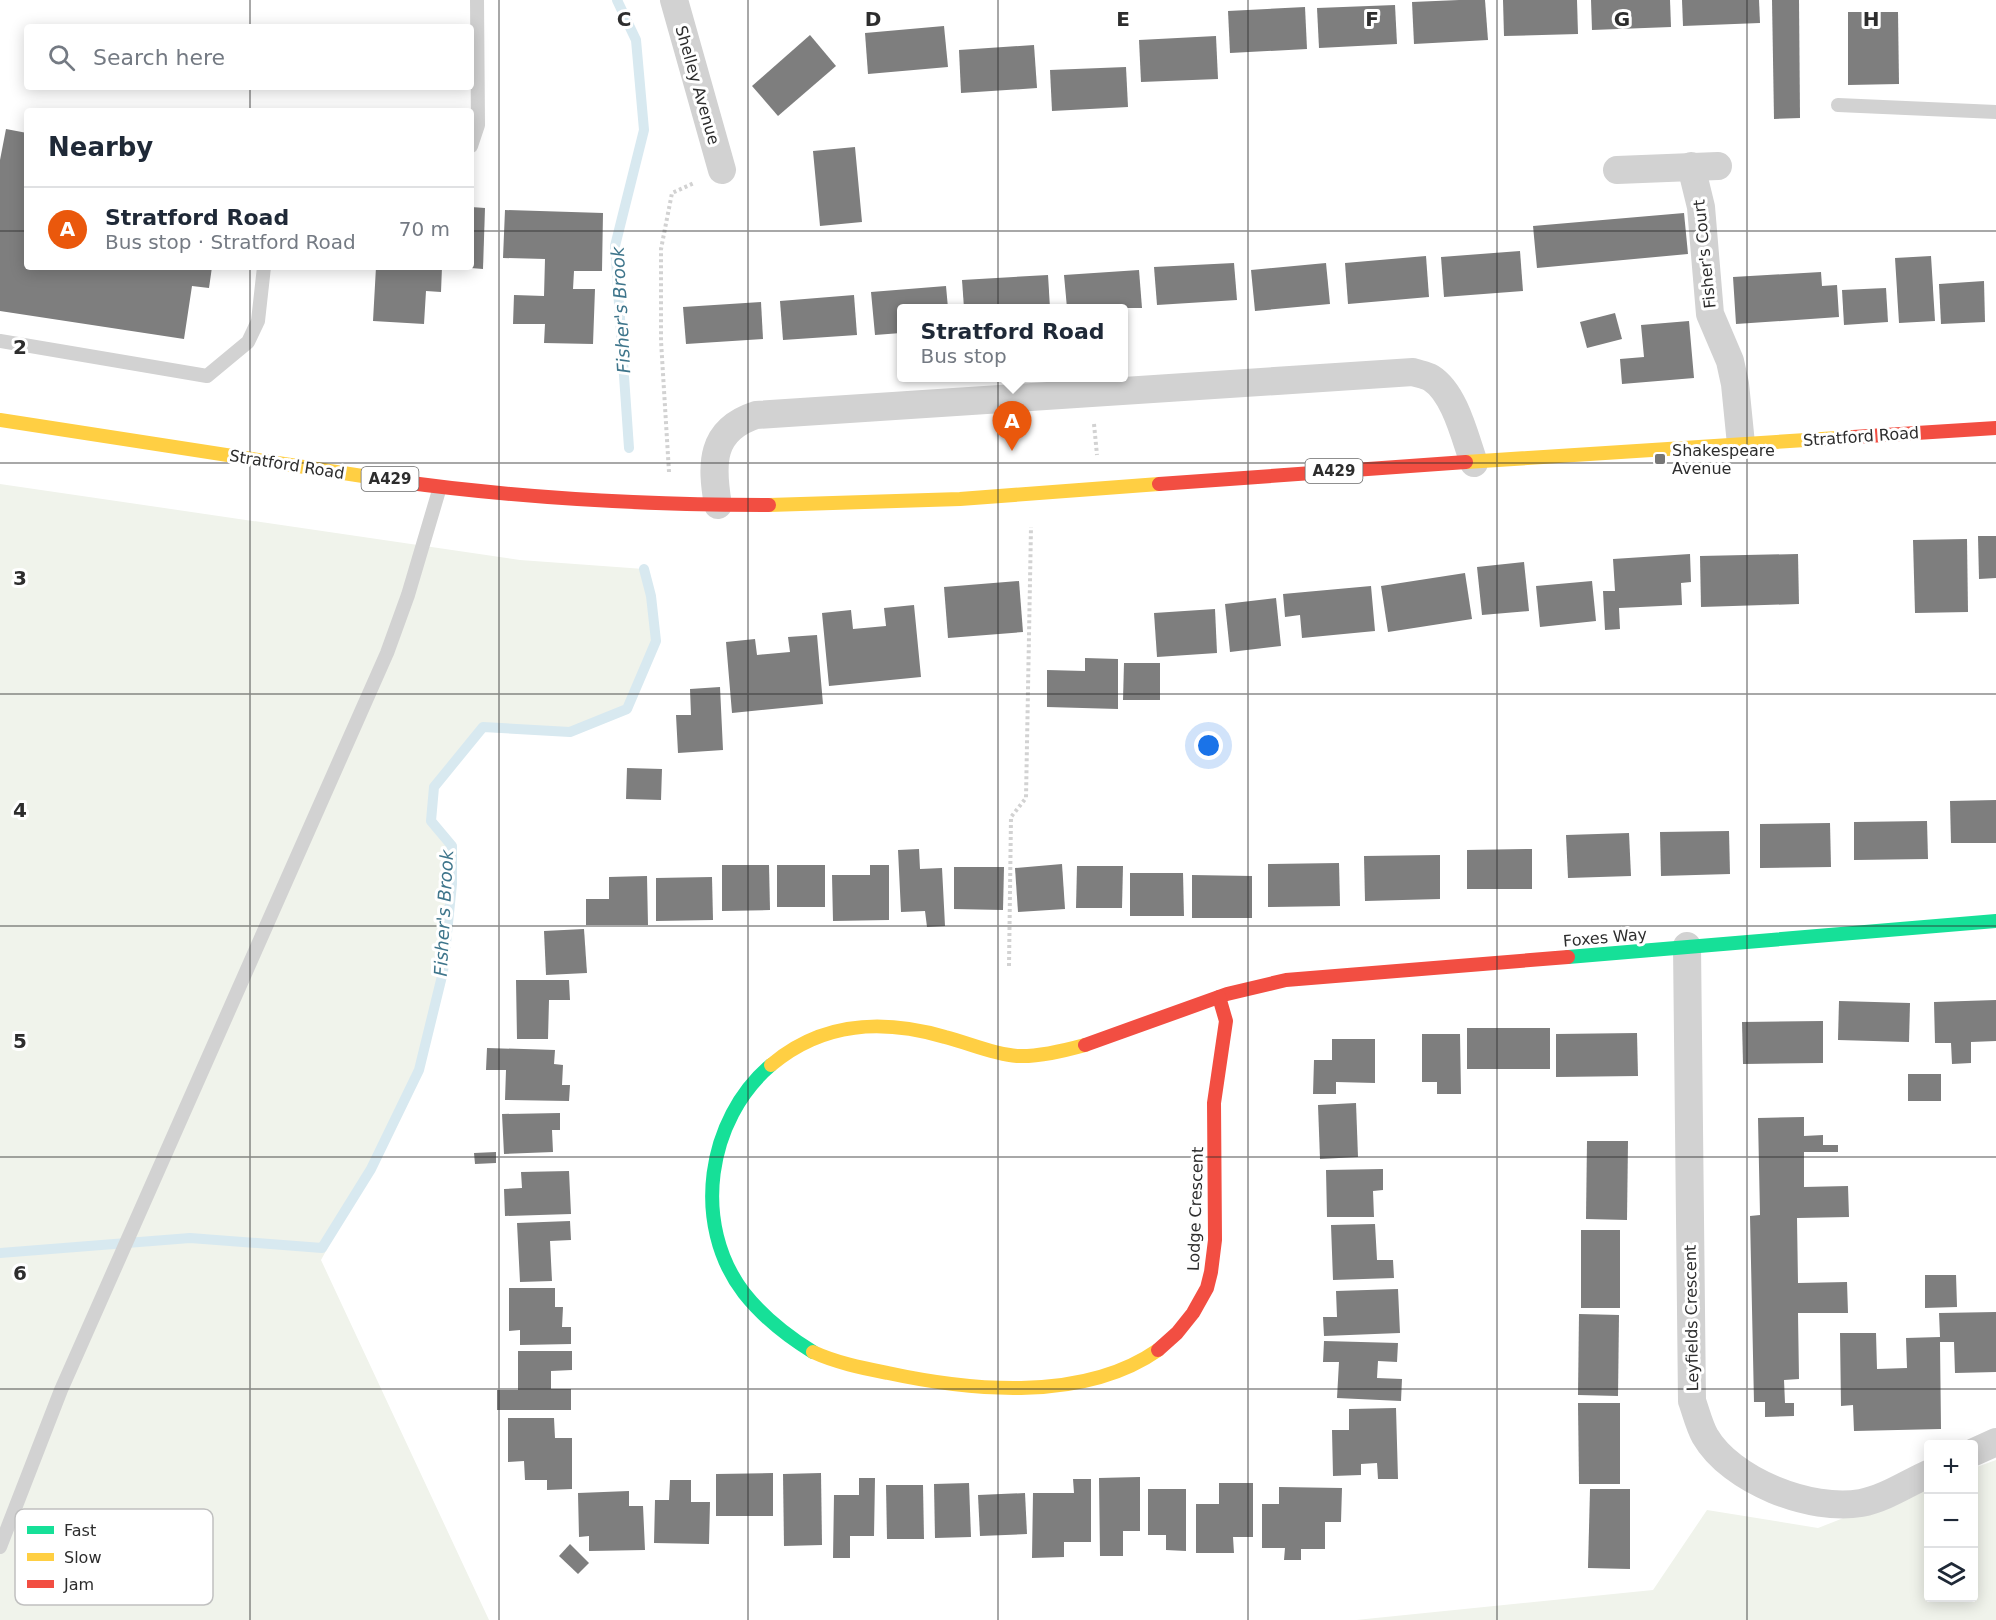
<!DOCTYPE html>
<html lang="en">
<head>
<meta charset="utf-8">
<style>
  :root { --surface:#fff; --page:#f6f6f7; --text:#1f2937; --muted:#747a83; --line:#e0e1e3; --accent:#ea580c }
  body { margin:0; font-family:"DejaVu Sans",sans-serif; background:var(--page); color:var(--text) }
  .controls { position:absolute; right:18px; bottom:18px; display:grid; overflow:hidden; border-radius:6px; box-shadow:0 3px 15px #0003 }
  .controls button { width:54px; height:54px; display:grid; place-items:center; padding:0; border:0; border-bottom:2px solid var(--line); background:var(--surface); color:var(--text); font:30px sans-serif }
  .you { position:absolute; left:1209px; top:746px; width:21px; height:21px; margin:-15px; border:4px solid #fff; border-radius:50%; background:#1a73e8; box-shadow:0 0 0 9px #1a73e833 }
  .badge { display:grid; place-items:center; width:39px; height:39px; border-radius:50%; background:var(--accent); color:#fff; font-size:20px; font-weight:700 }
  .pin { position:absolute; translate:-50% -50px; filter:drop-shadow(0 2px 3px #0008) }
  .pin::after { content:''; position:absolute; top:32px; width:21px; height:18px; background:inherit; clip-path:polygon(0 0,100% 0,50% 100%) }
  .popup { position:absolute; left:897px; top:304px; width:231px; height:78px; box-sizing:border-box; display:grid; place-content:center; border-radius:6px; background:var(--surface); filter:drop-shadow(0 2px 4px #0005); font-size:20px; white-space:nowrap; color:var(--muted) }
  .popup b { font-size:22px; color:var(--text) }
  .popup::after { content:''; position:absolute; left:50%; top:100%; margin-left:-12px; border:12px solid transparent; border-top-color:var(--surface) }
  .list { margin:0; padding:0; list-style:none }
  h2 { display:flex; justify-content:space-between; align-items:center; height:78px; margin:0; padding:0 24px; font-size:26px }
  h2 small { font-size:20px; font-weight:400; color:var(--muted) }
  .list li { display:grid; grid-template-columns:39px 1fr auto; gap:18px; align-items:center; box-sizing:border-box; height:84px; padding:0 24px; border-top:2px solid var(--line) }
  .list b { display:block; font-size:22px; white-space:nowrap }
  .list p { margin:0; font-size:20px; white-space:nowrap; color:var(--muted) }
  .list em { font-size:20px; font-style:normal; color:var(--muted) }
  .icon { flex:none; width:33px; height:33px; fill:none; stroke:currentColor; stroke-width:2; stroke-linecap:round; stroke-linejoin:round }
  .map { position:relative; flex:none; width:1996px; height:1620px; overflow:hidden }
  .search { position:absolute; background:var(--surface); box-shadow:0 3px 15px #0003; left:24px; top:24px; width:450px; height:66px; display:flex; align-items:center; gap:15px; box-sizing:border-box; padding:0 21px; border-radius:6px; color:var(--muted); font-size:22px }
  .panel { position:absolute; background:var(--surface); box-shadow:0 3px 15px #0003; left:24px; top:108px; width:450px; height:162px; border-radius:6px }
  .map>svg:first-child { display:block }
</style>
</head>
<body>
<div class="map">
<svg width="1996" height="1620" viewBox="0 0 1996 1620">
  <rect width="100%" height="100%" fill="#fff"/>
  <g fill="#f0f3eb">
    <polygon points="0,484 520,560 644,569 651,596 656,641 627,709 570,732 483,727 434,787 431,821 452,846 447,959 419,1070 371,1169 321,1260 489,1620 0,1620"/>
    <polygon points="1996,1460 1996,1620 1356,1620 1653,1590 1707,1510 1818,1528 1928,1485 1928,1598 1974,1598 1974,1468"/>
  </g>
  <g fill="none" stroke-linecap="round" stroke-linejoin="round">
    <g stroke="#d8e9f0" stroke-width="10">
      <polyline points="617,0 636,40 644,130 615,246 629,448"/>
      <polyline points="0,1253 190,1238 322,1248 371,1169 419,1070 443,972 452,884 452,846 431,821 434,787 483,727 570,732 627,709 656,641 651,596 644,569"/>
    </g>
  </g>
  <g fill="#7e7e7e">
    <polygon points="1459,0 1485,0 1488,40 1414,44 1412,2"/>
    <polygon points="1503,0 1577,0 1578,34 1504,36"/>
    <polygon points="1591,0 1670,0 1671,27 1592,30"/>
    <polygon points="1682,0 1759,0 1760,23 1683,26"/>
    <polygon points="1772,0 1799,0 1800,118 1774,119"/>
    <polygon points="1395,5 1397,44 1319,48 1317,8"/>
    <polygon points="1305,7 1307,49 1230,53 1228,11"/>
    <polygon points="1848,12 1898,12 1899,84 1848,85"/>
    <polygon points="944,26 948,67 868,74 865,33"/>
    <polygon points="810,35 836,66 778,116 752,86"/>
    <polygon points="1216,36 1218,79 1141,82 1139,40"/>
    <polygon points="1034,45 1037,88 961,93 959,50"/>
    <polygon points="1126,67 1128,107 1052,111 1050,70"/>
    <polygon points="6,129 27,133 27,267 212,267 209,288 192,286 184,339 0,311 0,160"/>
    <polygon points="855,147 862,222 820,226 813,151"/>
    <polygon points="471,207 485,208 483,269 471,268"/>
    <polygon points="505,210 603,213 602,271 574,271 573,289 595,289 593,344 544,343 545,324 513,324 514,295 544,296 545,259 503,258"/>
    <polygon points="1684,213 1688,254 1537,268 1533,226"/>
    <polygon points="1520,251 1523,291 1444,297 1441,257"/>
    <polygon points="1426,256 1429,297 1348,304 1345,263"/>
    <polygon points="1931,256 1935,321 1899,323 1895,258"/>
    <polygon points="1234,263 1237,300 1157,305 1154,267"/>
    <polygon points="1326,263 1330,304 1255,311 1251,270"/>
    <polygon points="376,267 442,267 441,292 426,291 424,324 373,321"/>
    <polygon points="1139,270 1142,308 1067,308 1064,275"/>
    <polygon points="1821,272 1822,286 1837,285 1839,317 1736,324 1733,277"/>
    <polygon points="1048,275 1050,308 964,308 962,280"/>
    <polygon points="1984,281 1985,322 1941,324 1939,284"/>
    <polygon points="946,286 948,308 901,308 901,333 875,335 871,292"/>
    <polygon points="1886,288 1888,322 1844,325 1842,290"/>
    <polygon points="854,295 857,335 783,340 780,301"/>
    <polygon points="761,302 763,339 686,344 683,307"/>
    <polygon points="1615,313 1622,339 1587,348 1580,322"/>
    <polygon points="1689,321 1694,378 1622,384 1620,359 1644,357 1641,325"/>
    <polygon points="1978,536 1996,536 1996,578 1979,579"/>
    <polygon points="1967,539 1968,612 1915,613 1913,540"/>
    <polygon points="1690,554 1691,582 1681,583 1682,605 1619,608 1620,629 1605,630 1603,591 1615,591 1613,559"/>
    <polygon points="1798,554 1799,604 1701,607 1700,556"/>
    <polygon points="1524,562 1529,611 1482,615 1477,567"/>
    <polygon points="1465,573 1472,619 1388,632 1381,586"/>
    <polygon points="1019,581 1023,632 948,638 944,587"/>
    <polygon points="1592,581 1596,621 1540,627 1536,586"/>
    <polygon points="1371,586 1375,631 1302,638 1300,615 1285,617 1283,594"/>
    <polygon points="1276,598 1281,646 1230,652 1225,604"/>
    <polygon points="914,605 921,677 829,686 822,613 851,610 853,629 886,626 884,608"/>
    <polygon points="1215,609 1217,653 1157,657 1154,613"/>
    <polygon points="817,635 823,704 732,713 726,642 755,639 757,655 790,652 788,637"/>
    <polygon points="1085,658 1118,659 1118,709 1047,707 1047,670 1085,671"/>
    <polygon points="1124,663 1160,663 1160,700 1123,700"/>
    <polygon points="720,687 723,750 678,753 676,715 691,715 690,689"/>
    <polygon points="627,768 662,769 661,800 626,799"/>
    <polygon points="1996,800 1996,843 1951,843 1950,801"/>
    <polygon points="1927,821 1928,859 1854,860 1854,822"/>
    <polygon points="1830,823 1831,867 1760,868 1760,824"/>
    <polygon points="1729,831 1730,874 1661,876 1660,832"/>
    <polygon points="1629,833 1631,876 1568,878 1566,835"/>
    <polygon points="919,849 920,869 942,868 945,926 927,927 925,911 901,912 898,850"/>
    <polygon points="1532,849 1532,889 1467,889 1467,850"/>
    <polygon points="1440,855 1440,899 1365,901 1364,856"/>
    <polygon points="1339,863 1340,906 1268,907 1268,864"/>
    <polygon points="1062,864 1065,909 1018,912 1015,868"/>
    <polygon points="722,865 769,865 770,910 722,911"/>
    <rect x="777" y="865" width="48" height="42"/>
    <polygon points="870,865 889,865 889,920 833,921 832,875 870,875"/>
    <polygon points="1077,866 1123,866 1122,908 1076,908"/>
    <polygon points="954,867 1004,867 1003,910 954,909"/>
    <polygon points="1130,873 1183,873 1184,916 1130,916"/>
    <polygon points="1192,875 1252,876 1252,918 1192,918"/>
    <polygon points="647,876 648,925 586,925 586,899 609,899 609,877"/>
    <polygon points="712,877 713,920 656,921 656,878"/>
    <polygon points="584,929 587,973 546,975 544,931"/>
    <polygon points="516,980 569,980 570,1000 549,1000 548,1039 517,1039"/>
    <polygon points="1996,1000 1996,1041 1971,1042 1971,1063 1952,1064 1951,1043 1935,1043 1934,1002"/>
    <polygon points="1839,1001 1910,1003 1909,1042 1838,1040"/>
    <polygon points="1823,1021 1823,1063 1743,1064 1742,1022"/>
    <rect x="1467" y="1028" width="83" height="41"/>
    <polygon points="1637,1033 1638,1076 1556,1077 1556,1034"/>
    <polygon points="1422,1034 1460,1034 1461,1094 1437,1094 1437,1082 1422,1082"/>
    <polygon points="1332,1039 1375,1039 1375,1083 1336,1082 1336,1094 1313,1094 1314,1060 1332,1060"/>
    <polygon points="487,1048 555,1050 554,1064 563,1065 562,1085 570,1085 569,1101 505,1100 506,1070 486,1070"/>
    <rect x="1908" y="1074" width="33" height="27"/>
    <polygon points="1356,1103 1358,1157 1320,1159 1318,1105"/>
    <polygon points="560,1113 560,1130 552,1130 553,1152 504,1154 502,1114"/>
    <polygon points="1804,1117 1804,1136 1823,1135 1823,1145 1838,1145 1838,1152 1804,1152 1804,1187 1848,1186 1849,1217 1797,1218 1798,1283 1847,1282 1848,1313 1798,1313 1799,1379 1784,1380 1785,1403 1794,1403 1794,1416 1765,1417 1765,1402 1754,1402 1750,1216 1760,1215 1758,1118"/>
    <polygon points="1587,1141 1628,1141 1627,1220 1586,1219"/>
    <polygon points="496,1152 496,1163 475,1164 474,1153"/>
    <polygon points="1383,1169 1383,1190 1373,1191 1374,1217 1327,1217 1326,1170"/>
    <polygon points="569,1171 571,1214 505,1216 504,1189 522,1188 521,1172"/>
    <polygon points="570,1221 571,1240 550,1241 552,1281 520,1282 517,1223"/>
    <polygon points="1375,1224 1377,1260 1393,1260 1394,1278 1333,1280 1331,1225"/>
    <rect x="1581" y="1230" width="39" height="78"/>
    <polygon points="1925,1275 1956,1275 1957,1307 1925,1308"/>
    <polygon points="509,1288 555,1288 555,1307 563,1307 562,1327 571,1327 571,1344 520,1345 520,1330 509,1331"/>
    <polygon points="1398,1289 1400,1333 1324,1336 1323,1317 1337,1317 1336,1291"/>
    <polygon points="1996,1312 1996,1372 1955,1373 1954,1342 1940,1342 1941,1429 1854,1431 1853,1405 1841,1406 1840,1333 1876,1333 1877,1369 1907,1368 1906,1338 1940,1337 1939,1313"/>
    <polygon points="1579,1314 1619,1315 1618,1396 1578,1395"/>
    <polygon points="1324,1341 1398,1343 1397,1362 1378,1361 1377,1378 1402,1379 1401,1401 1337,1398 1339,1362 1323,1362"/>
    <polygon points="518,1351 572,1351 572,1370 551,1371 551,1389 571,1389 571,1410 497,1410 497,1390 518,1390"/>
    <polygon points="1578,1403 1620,1403 1620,1484 1579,1484"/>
    <polygon points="1396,1408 1398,1479 1378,1479 1377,1463 1361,1464 1361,1475 1333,1476 1332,1430 1349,1430 1349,1409"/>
    <polygon points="508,1418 554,1418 555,1438 572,1438 572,1489 547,1490 547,1480 525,1480 524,1461 508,1462"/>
    <polygon points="773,1473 773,1516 716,1516 716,1474"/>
    <polygon points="821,1473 822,1545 784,1546 783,1474"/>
    <polygon points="1140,1477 1140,1531 1123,1531 1123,1556 1100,1556 1099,1478"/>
    <polygon points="859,1478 875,1478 874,1536 850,1536 850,1558 833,1558 834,1495 859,1495"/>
    <polygon points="1073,1479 1091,1479 1091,1542 1064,1542 1064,1557 1032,1558 1033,1493 1074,1493"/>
    <polygon points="670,1480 691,1480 691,1502 710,1502 709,1544 654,1543 655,1500 669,1500"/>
    <polygon points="969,1483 971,1537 935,1538 934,1484"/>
    <polygon points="1219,1483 1253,1483 1253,1537 1233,1537 1234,1553 1196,1553 1196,1504 1219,1504"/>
    <polygon points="886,1485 923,1485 924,1539 887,1539"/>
    <polygon points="1279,1487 1342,1488 1341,1522 1325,1522 1325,1549 1301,1549 1301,1560 1284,1560 1285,1548 1262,1548 1262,1504 1279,1504"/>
    <polygon points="1148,1489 1186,1489 1186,1551 1166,1550 1166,1535 1148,1535"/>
    <polygon points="1590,1489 1630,1489 1630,1569 1588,1568"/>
    <polygon points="629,1491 629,1506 643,1506 645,1550 589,1551 589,1536 579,1537 578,1493"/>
    <polygon points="1025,1493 1027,1534 980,1536 978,1495"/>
    <polygon points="570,1544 589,1563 578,1574 559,1556"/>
  </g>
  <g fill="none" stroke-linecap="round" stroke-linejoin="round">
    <g stroke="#d2d2d2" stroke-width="4" stroke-dasharray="3 3" stroke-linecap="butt">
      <polyline points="1094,424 1097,455"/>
      <polyline points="669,472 661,341 661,249 672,193 694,183"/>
      <polyline points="1009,966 1011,817 1026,798 1031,527"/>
    </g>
    <g stroke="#d2d2d2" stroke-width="14">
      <polyline points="1838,105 1996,112"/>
      <polyline points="471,146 478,125 477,0"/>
      <polyline points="0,341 207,376 248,342 258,321 264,267"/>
      <polyline points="0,1547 61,1390 387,653 408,595 440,487"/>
    </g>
    <g stroke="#d2d2d2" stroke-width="28">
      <polyline points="674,0 722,170"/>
      <polyline points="1691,166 1701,207 1710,314 1730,361 1735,384 1741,444"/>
      <polyline points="1617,170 1718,166"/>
      <path d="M718 505C711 464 710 430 756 415L1413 372C1418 374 1426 375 1431 378 1455 393 1465 438 1474 463"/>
      <path d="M1687 946 1692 1401C1696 1412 1699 1425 1705 1436 1731 1481 1811 1512 1861 1503 1884 1499 1908 1483 1928 1474"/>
      <polyline points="1974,1452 1996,1442"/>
    </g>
    <g stroke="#16e098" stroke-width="14">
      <polyline points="1568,957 1996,921"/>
      <path d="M771 1065C707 1119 691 1224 744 1293 763 1317 787 1336 813 1352"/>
    </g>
    <g stroke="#ffcf43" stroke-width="14">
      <polyline points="0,420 395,481"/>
      <polyline points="1466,462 1853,437"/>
      <polyline points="769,505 960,499 1159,484"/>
      <path d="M771 1065C823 1021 883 1019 945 1037 969 1043 992 1054 1017 1056 1039 1057 1063 1051 1085 1045"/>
      <path d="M813 1352C837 1363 863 1368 888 1373 971 1391 1084 1402 1158 1350"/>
    </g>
    <g stroke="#f24e42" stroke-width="14">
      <polyline points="1853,437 1996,428"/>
      <path d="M395 481C519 498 644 505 769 505"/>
      <polyline points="1159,484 1466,462"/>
      <polyline points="1085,1045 1227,994 1286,980 1568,957"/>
      <polyline points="1158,1350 1177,1333 1193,1313 1207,1288 1211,1272 1215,1240 1214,1103 1226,1021 1219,997"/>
    </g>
  </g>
  <path fill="none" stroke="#2d2d2d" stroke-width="1.5" stroke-opacity="0.55" d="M250 0V27M499 0V1620M748 0V1620M998 0V1620M1248 0V1620M1497 0V1620M1747 0V1620M250 87V111M0 231H27M471 231H1996M250 267V1620M0 463H1996M0 694H1996M0 926H1996M0 1157H1996M0 1389H1996"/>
  <rect fill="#767676" stroke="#fff" stroke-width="2" x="1654" y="453" width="12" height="12" rx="3"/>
  <g text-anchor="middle" stroke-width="6" stroke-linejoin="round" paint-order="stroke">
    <g fill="#fff" stroke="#6c6c6c" stroke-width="1.5">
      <rect x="1305.5" y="459" width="57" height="24" rx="4.5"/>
      <rect x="361.5" y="467" width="57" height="24" rx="4.5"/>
    </g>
    <g font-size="15" font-weight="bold" fill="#2d2d2d">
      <text x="1334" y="476">A429</text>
      <text x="390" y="484">A429</text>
    </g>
    <g font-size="16" fill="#2d2d2d" stroke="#fff">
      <text transform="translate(698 85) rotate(74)" y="6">Shelley Avenue</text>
      <text transform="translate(1704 254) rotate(-96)" y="6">Fisher's Court</text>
      <text transform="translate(1861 436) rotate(-4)" y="6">Stratford Road</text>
      <text transform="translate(287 464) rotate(9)" y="6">Stratford Road</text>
      <text transform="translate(1605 937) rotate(-5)" y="6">Foxes Way</text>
      <text transform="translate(1195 1209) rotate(-88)" y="6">Lodge Crescent</text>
      <text transform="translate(1691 1318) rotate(-91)" y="6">Leyfields Crescent</text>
    </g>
    <g font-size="16" fill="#2d2d2d" stroke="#fff" text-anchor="start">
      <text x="1672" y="456">Shakespeare<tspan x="1672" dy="18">Avenue</tspan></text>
    </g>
    <g font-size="18" font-style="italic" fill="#3e758b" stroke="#fff">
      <text transform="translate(621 310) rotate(-93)" y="6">Fisher's Brook</text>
      <text transform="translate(444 913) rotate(-87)" y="6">Fisher's Brook</text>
    </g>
  </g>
  <rect x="15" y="1509" width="198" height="96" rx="9" fill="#fff" stroke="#c0c0c0" stroke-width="1.5"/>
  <rect x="27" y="1526" width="27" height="8" fill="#16e098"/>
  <rect x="27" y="1553" width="27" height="8" fill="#ffcf43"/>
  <rect x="27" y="1580" width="27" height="8" fill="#f24e42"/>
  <g font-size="16" fill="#2d2d2d">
    <text x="64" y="1536">Fast</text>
    <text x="64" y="1563">Slow</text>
    <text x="64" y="1590">Jam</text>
  </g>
  <g font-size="20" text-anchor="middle" font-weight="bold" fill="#2d2d2d" stroke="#fff" stroke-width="6" stroke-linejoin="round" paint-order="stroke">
    <text x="624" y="26">C</text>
    <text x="873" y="26">D</text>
    <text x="1123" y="26">E</text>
    <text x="1372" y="26">F</text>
    <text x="1622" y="26">G</text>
    <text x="1871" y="26">H</text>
    <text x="20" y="354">2</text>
    <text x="20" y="585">3</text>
    <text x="20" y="817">4</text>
    <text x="20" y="1048">5</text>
    <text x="20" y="1280">6</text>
  </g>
</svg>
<div class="controls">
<button>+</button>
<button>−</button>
<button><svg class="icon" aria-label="layers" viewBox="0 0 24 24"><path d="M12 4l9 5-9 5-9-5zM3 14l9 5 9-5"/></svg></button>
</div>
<div class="you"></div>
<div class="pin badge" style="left:1012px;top:451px">A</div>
<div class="popup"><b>Stratford Road</b>Bus stop</div>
<div class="search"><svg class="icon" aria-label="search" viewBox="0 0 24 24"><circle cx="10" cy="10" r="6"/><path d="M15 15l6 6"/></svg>Search here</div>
<section class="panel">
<h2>Nearby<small></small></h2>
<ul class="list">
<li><span class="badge">A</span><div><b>Stratford Road</b><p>Bus stop · Stratford Road</p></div><em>70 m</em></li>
</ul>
</section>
</div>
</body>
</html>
